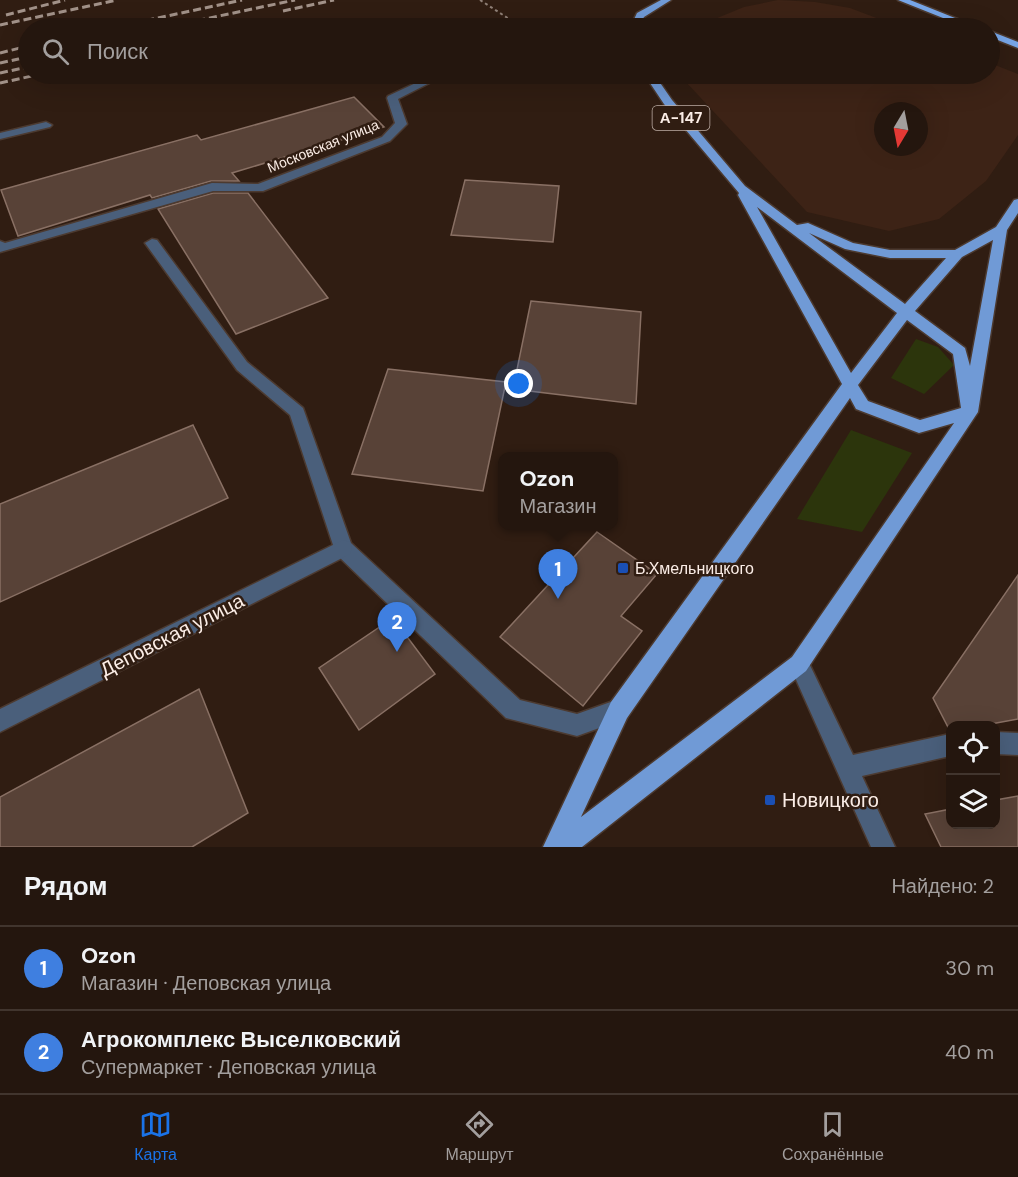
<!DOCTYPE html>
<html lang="ru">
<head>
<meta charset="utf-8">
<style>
  :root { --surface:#24160e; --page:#30231c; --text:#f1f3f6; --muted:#a39f9e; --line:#41352e; --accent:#1a73e8 }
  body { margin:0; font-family:"DM Sans",sans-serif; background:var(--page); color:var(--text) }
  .controls { position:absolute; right:18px; bottom:18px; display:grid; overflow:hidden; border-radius:12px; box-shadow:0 6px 24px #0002 }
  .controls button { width:54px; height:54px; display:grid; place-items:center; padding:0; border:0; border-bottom:2px solid var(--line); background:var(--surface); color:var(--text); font:30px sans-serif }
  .compass { position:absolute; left:874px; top:102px; width:54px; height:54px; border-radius:50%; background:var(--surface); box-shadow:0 6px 24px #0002; rotate:190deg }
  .you { position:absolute; left:519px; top:384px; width:21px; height:21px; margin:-15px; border:4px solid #fff; border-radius:50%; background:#1a73e8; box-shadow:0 0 0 9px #1a73e833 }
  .badge { display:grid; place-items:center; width:39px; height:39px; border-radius:50%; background:var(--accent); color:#fff; font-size:20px; font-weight:700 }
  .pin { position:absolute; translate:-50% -50px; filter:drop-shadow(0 2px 3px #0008) }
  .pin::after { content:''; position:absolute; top:32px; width:21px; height:18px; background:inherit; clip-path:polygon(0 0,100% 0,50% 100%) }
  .popup { position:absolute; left:498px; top:452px; width:120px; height:78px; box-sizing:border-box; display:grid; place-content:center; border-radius:12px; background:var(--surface); filter:drop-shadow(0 2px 4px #0005); font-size:20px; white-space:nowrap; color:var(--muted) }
  .popup b { font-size:22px; color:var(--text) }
  .popup::after { content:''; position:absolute; left:50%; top:100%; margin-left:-12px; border:12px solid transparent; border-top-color:var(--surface) }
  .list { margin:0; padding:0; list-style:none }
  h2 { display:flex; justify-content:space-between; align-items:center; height:78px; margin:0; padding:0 24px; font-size:26px }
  h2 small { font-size:20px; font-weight:400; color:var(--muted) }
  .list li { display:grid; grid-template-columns:39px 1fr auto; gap:18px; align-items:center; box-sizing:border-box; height:84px; padding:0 24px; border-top:2px solid var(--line) }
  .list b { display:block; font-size:22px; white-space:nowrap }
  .list p { margin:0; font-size:20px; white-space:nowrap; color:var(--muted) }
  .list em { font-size:20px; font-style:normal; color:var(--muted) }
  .icon { flex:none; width:33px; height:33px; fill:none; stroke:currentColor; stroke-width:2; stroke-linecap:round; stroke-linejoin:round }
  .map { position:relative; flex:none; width:1018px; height:847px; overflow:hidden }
  .search { position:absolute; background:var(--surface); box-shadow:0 6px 24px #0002; left:18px; right:18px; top:18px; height:66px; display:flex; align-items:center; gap:15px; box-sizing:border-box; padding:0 21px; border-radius:33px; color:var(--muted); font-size:22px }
  .sheet { height:246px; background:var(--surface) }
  nav { display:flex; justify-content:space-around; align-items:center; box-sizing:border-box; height:84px; border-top:2px solid var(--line); background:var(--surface); font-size:16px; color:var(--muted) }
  nav a { display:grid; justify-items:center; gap:3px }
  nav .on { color:var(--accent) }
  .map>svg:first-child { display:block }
</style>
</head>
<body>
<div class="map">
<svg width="1018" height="847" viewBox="0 0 1018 847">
  <rect width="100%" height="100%" fill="#301d12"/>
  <g fill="#3d2316" fill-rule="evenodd">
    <polygon points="778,0 815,2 850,8 903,28 693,28 744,7"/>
    <path d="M990 63 1018 74V135L986 181 939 219 889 231 807 212 685 81 682 74H990ZM883 111H919V147H883Z"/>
  </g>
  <g fill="#2c350c">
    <polygon points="916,339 938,347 954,365 924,394 891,378"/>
    <polygon points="851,430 912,453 862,532 797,519"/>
  </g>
  <g fill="#584237" stroke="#897064" stroke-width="1.5">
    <polygon points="354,97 384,127 232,173 239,181 211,181 152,198 150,195 18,236 1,190 197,135 201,140"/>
    <polygon points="465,180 559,186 553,242 451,235"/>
    <polygon points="213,193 248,193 328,298 236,334 158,209"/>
    <polygon points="531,301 641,312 636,404 513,389"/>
    <polygon points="388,369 506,382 483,491 352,474"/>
    <polygon points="193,425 228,498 0,602 0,504"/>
    <polygon points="597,532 657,574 621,616 642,631 583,706 500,637"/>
    <polygon points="1018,575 1018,719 980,726 951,726 950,731 933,698"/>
    <polygon points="393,618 435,674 359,730 319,668"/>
    <polygon points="199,689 248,813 192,847 0,847 0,797"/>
    <polygon points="1018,796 1018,847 941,847 925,814 951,809 951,825 996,825 996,800"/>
  </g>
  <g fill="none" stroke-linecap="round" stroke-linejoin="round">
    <g stroke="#4c3a30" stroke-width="3">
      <polygon id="service" points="152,239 157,240 247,362 303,408 351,543 520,700 577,714 619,699 627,702 630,710 627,718 577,736 506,718 336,554 290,415 237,370 145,243"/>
    </g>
    <g stroke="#4c3a30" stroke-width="3">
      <g id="minor">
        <polygon points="435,74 447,74 398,99 407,124 390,141 263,191 213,191 0,252 0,241 5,243 212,183 258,184 382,137 395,123 387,98 388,96"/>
        <polygon points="46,122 52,125 50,127 0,139 0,133"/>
        <polygon points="343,540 350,542 352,548 350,554 0,732 0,709"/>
        <polygon points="799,654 806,657 853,755 950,734 950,756 862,776 895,847 871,847 789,664 792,657"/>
        <polygon points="996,732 1018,733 1018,755 996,754"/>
      </g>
    </g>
    <g stroke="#4c3a30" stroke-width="3">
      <g id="primary">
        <polygon points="661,0 671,0 644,17 638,28 630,28 637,13"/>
        <path d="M644 74H654L672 100 745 186 797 225 808 223 853 243 890 250H955L996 227 1014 200 1018 199V213L1007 230 978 412 806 671 582 847H543L611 702 842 384 738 195 739 193 664 104ZM757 207 897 313 851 373ZM809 233 845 249 890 258H946L905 304ZM993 240 970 366 965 348 915 311 962 257ZM907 320 953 354 961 408 920 420 868 401 858 385ZM850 398 856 409 919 433 954 423 792 657 581 817 627 718Z"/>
      </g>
    </g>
    <g stroke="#4c3a30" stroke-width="3">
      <g id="trunk">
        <polygon points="898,0 910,0 980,28 968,28"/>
        <polygon points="990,31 1018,42 1018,48 990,37"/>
      </g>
    </g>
    <polyline stroke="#908077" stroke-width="2" stroke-dasharray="3 3" stroke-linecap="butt" points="480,0 523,28"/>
    <use href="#service" fill="#4a5f7b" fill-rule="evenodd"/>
    <use href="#minor" fill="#4a5f7b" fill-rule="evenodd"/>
    <use href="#primary" fill="#709ad6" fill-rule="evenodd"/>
    <use href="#trunk" fill="#77a6e8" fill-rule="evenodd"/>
    <g stroke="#a29289" stroke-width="3" stroke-dasharray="8 4" stroke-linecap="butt">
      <polyline points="283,11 334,0"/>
      <polyline points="6,15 65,0"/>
      <polyline points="0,25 117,0"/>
      <polyline points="76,28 118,20"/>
      <polyline points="111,28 242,0"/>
      <polyline points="162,28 295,0"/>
      <polyline points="240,28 280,20"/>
      <polyline points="0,53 28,46"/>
      <polyline points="0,63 28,57"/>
      <polyline points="0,73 28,67"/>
      <polyline points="0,83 41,74"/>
    </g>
  </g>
  <g fill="#1a4fb4" stroke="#301d12" stroke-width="2">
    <rect x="617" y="562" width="12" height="12" rx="3"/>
    <rect x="764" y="794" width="12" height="12" rx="3"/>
  </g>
  <g text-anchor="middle" stroke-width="5" stroke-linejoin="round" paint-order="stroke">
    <g font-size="14" fill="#fbede6" stroke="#301d12">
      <text transform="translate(323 146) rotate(-22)" y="5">Московская улица</text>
    </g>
    <rect fill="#301d12" stroke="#beafa6" stroke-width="1.5" x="652.5" y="106" width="57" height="24" rx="4.5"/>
    <g font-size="15" font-weight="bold" fill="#fbede6">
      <text x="681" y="123">А-147</text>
    </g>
    <g font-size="16" fill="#fbede6" stroke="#301d12" text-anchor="start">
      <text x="635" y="574">Б.Хмельницкого</text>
    </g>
    <g font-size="20" fill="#fbede6" stroke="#301d12">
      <text transform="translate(172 635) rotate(-27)" y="7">Деповская улица</text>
    </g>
    <g font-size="20" fill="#fbede6" stroke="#301d12" text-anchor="start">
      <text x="782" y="807">Новицкого</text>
    </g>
  </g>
</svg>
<div class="controls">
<button><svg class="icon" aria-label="locate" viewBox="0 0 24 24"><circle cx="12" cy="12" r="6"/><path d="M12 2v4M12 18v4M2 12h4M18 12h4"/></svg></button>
<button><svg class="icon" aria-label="layers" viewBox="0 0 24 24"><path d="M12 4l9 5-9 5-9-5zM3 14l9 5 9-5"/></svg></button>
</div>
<svg class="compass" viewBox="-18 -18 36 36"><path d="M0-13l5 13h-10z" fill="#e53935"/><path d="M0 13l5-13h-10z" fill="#a39f9e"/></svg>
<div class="you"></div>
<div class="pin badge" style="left:558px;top:599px;background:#3f7fe0">1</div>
<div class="popup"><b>Ozon</b>Магазин</div>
<div class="pin badge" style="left:397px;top:652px;background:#3f7fe0">2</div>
<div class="search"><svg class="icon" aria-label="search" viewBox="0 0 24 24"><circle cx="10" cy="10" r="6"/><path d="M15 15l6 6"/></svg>Поиск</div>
</div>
<section class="sheet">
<h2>Рядом<small>Найдено: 2</small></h2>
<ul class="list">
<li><span class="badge" style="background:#3f7fe0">1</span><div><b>Ozon</b><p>Магазин · Деповская улица</p></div><em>30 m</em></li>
<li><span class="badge" style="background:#3f7fe0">2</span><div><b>Агрокомплекс Выселковский</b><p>Супермаркет · Деповская улица</p></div><em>40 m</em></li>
</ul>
</section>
<nav>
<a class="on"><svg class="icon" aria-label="map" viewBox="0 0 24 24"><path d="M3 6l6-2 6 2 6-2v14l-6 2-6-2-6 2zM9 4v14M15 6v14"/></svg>Карта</a>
<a><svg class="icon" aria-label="directions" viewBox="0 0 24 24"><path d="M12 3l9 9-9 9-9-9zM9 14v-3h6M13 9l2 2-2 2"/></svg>Маршрут</a>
<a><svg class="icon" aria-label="saved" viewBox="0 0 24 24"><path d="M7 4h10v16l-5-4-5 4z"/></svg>Сохранённые</a>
</nav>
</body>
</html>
